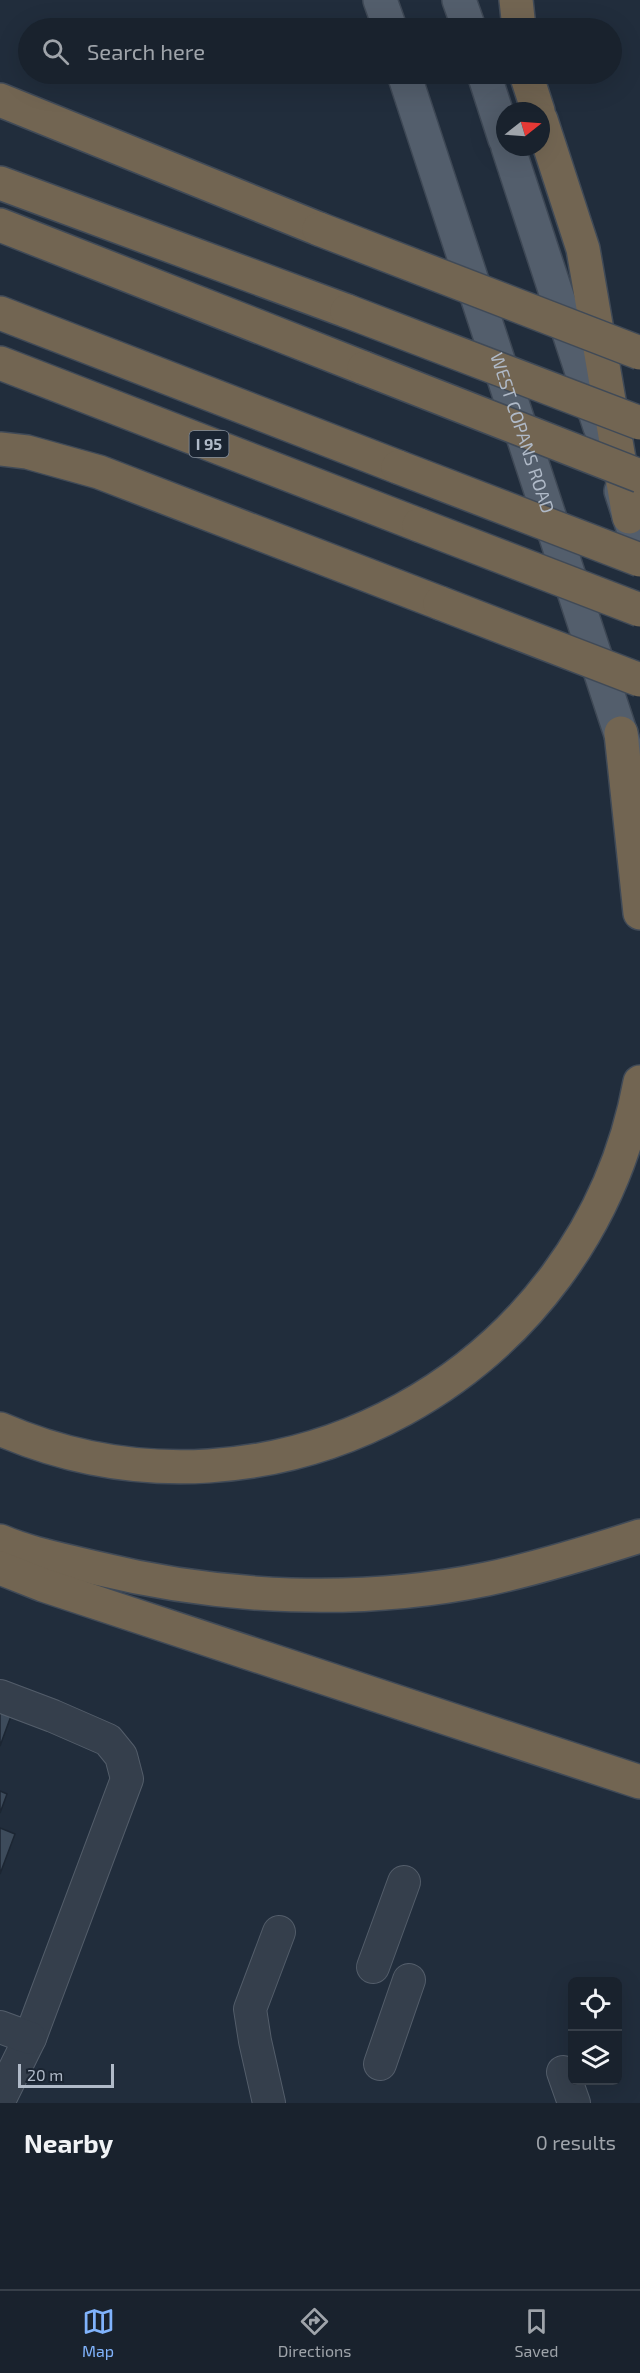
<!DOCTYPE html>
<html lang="en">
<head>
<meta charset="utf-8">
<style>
  :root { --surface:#19222d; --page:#222a35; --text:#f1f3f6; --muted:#9fa4aa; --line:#373f49; --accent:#80b3fc }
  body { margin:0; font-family:"Exo 2",sans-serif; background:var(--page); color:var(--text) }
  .controls { position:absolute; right:18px; bottom:18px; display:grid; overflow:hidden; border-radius:9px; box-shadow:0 6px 24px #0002 }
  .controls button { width:54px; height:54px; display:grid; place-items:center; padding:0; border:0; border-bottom:2px solid var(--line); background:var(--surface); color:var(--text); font:30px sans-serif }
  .compass { position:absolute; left:496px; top:102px; width:54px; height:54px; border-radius:50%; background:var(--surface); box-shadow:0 6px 24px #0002; rotate:73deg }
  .scale { position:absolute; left:18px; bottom:15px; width:96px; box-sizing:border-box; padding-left:6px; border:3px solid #b0bac8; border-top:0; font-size:16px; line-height:21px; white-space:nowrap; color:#b0bac8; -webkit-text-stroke:4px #1a2431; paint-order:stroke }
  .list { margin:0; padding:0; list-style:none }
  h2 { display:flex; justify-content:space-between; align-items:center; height:78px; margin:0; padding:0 24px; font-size:26px }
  h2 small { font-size:20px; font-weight:400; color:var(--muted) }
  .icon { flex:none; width:33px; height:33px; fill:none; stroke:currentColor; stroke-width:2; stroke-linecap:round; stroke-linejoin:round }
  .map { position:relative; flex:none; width:640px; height:2103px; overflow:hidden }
  .search { position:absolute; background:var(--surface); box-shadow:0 6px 24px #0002; left:18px; right:18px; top:18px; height:66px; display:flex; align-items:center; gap:15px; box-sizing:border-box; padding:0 21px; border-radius:33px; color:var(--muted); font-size:22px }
  .sheet { height:186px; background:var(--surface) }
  nav { display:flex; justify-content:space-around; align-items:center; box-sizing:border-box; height:84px; border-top:2px solid var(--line); background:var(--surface); font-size:16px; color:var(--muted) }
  nav a { display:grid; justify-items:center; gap:3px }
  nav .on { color:var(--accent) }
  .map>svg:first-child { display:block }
</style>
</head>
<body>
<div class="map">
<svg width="640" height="2103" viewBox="0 0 640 2103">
  <rect width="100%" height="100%" fill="#212d3c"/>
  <g fill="#3d4b5b" stroke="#1c2633" stroke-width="1.5">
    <polygon points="0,1712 11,1716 0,1746"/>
    <polygon points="0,1791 7,1794 0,1813"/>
    <polygon points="0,1828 15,1834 0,1874"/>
  </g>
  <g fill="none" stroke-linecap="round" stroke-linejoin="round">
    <g stroke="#535d6a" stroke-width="34">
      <g id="minor">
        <polyline points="0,1696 53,1716 108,1740 121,1756 127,1779 30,2038 0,2099"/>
        <polyline points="373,1967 404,1882"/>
        <polyline points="0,2027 30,2038"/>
        <polyline points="380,2064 409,1980"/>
        <polyline points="563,2072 574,2103"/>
        <polyline points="269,2103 255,2041 250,2009 279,1932"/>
      </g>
    </g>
    <g stroke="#3e4855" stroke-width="36">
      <g id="major">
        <polyline points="380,0 390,28"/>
        <polyline points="459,0 469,28"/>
        <path id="s1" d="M404 74 630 762"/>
        <polyline points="484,74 505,139"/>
        <polyline points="508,147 600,427"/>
        <polyline points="621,491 640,550"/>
      </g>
    </g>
    <g stroke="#404a57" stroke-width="36">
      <g id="highway">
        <polyline points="516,0 519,28"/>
        <polyline points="526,74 538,111"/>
        <polyline points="0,100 319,229"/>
        <polyline points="541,120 583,249 629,517"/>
        <polyline points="0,183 347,311"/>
        <polyline points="0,225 364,368"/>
        <polyline points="0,313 398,467"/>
        <polyline points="0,363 419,525"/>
        <polyline points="0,449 27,452 99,472 440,603"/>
        <polyline points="621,733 640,913"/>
        <path d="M0 1429C275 1548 587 1373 640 1082"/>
        <path d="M0 1541C30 1554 64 1560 96 1568 222 1599 360 1605 487 1579 539 1568 590 1552 640 1536"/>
        <polyline points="0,1568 43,1585 640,1782"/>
      </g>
    </g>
    <use href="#minor" stroke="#353f4c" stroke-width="32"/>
    <use href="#major" stroke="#535e6c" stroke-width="33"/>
    <use href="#highway" stroke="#726552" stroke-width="33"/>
    <g stroke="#404a57" stroke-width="36" stroke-linecap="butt">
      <g id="highway-bridge">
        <polyline points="319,229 640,353"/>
        <polyline points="347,311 640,423"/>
        <polyline points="364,368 640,476"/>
        <polyline points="398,467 640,560"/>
        <polyline points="419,525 640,610"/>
        <polyline points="440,603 640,680"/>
      </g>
    </g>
    <use href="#highway-bridge" stroke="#726552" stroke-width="33"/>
  </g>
  <g text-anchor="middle" stroke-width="6" stroke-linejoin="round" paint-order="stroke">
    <rect fill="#1a2431" stroke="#838d9b" stroke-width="1.5" x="189.5" y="431" width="39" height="26" rx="4.5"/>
    <g font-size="16" font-weight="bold" fill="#b0bac8">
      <text x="209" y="450">I 95</text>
    </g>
    <g font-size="18" fill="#b0bac8" stroke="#1a2431">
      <text dy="6" stroke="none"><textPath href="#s1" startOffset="378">WEST COPANS ROAD</textPath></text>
    </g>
  </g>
</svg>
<div class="controls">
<button><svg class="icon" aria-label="locate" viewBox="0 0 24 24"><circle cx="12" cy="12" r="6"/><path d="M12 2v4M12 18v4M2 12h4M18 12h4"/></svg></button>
<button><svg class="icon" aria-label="layers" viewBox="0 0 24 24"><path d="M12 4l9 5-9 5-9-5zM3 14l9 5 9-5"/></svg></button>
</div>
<svg class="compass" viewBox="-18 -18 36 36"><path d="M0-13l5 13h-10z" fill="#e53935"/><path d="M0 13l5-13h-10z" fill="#9fa4aa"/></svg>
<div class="scale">20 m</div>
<div class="search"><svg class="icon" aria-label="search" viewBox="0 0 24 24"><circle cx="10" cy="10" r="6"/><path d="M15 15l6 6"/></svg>Search here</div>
</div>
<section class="sheet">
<h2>Nearby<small>0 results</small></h2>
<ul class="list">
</ul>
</section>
<nav>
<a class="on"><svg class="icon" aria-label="map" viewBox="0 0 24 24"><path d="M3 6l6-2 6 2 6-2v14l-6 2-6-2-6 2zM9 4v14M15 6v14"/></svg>Map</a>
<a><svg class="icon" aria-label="directions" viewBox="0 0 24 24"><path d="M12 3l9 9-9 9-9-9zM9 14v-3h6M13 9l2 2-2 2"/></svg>Directions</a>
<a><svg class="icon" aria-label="saved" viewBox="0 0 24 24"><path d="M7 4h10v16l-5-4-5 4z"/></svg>Saved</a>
</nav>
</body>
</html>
